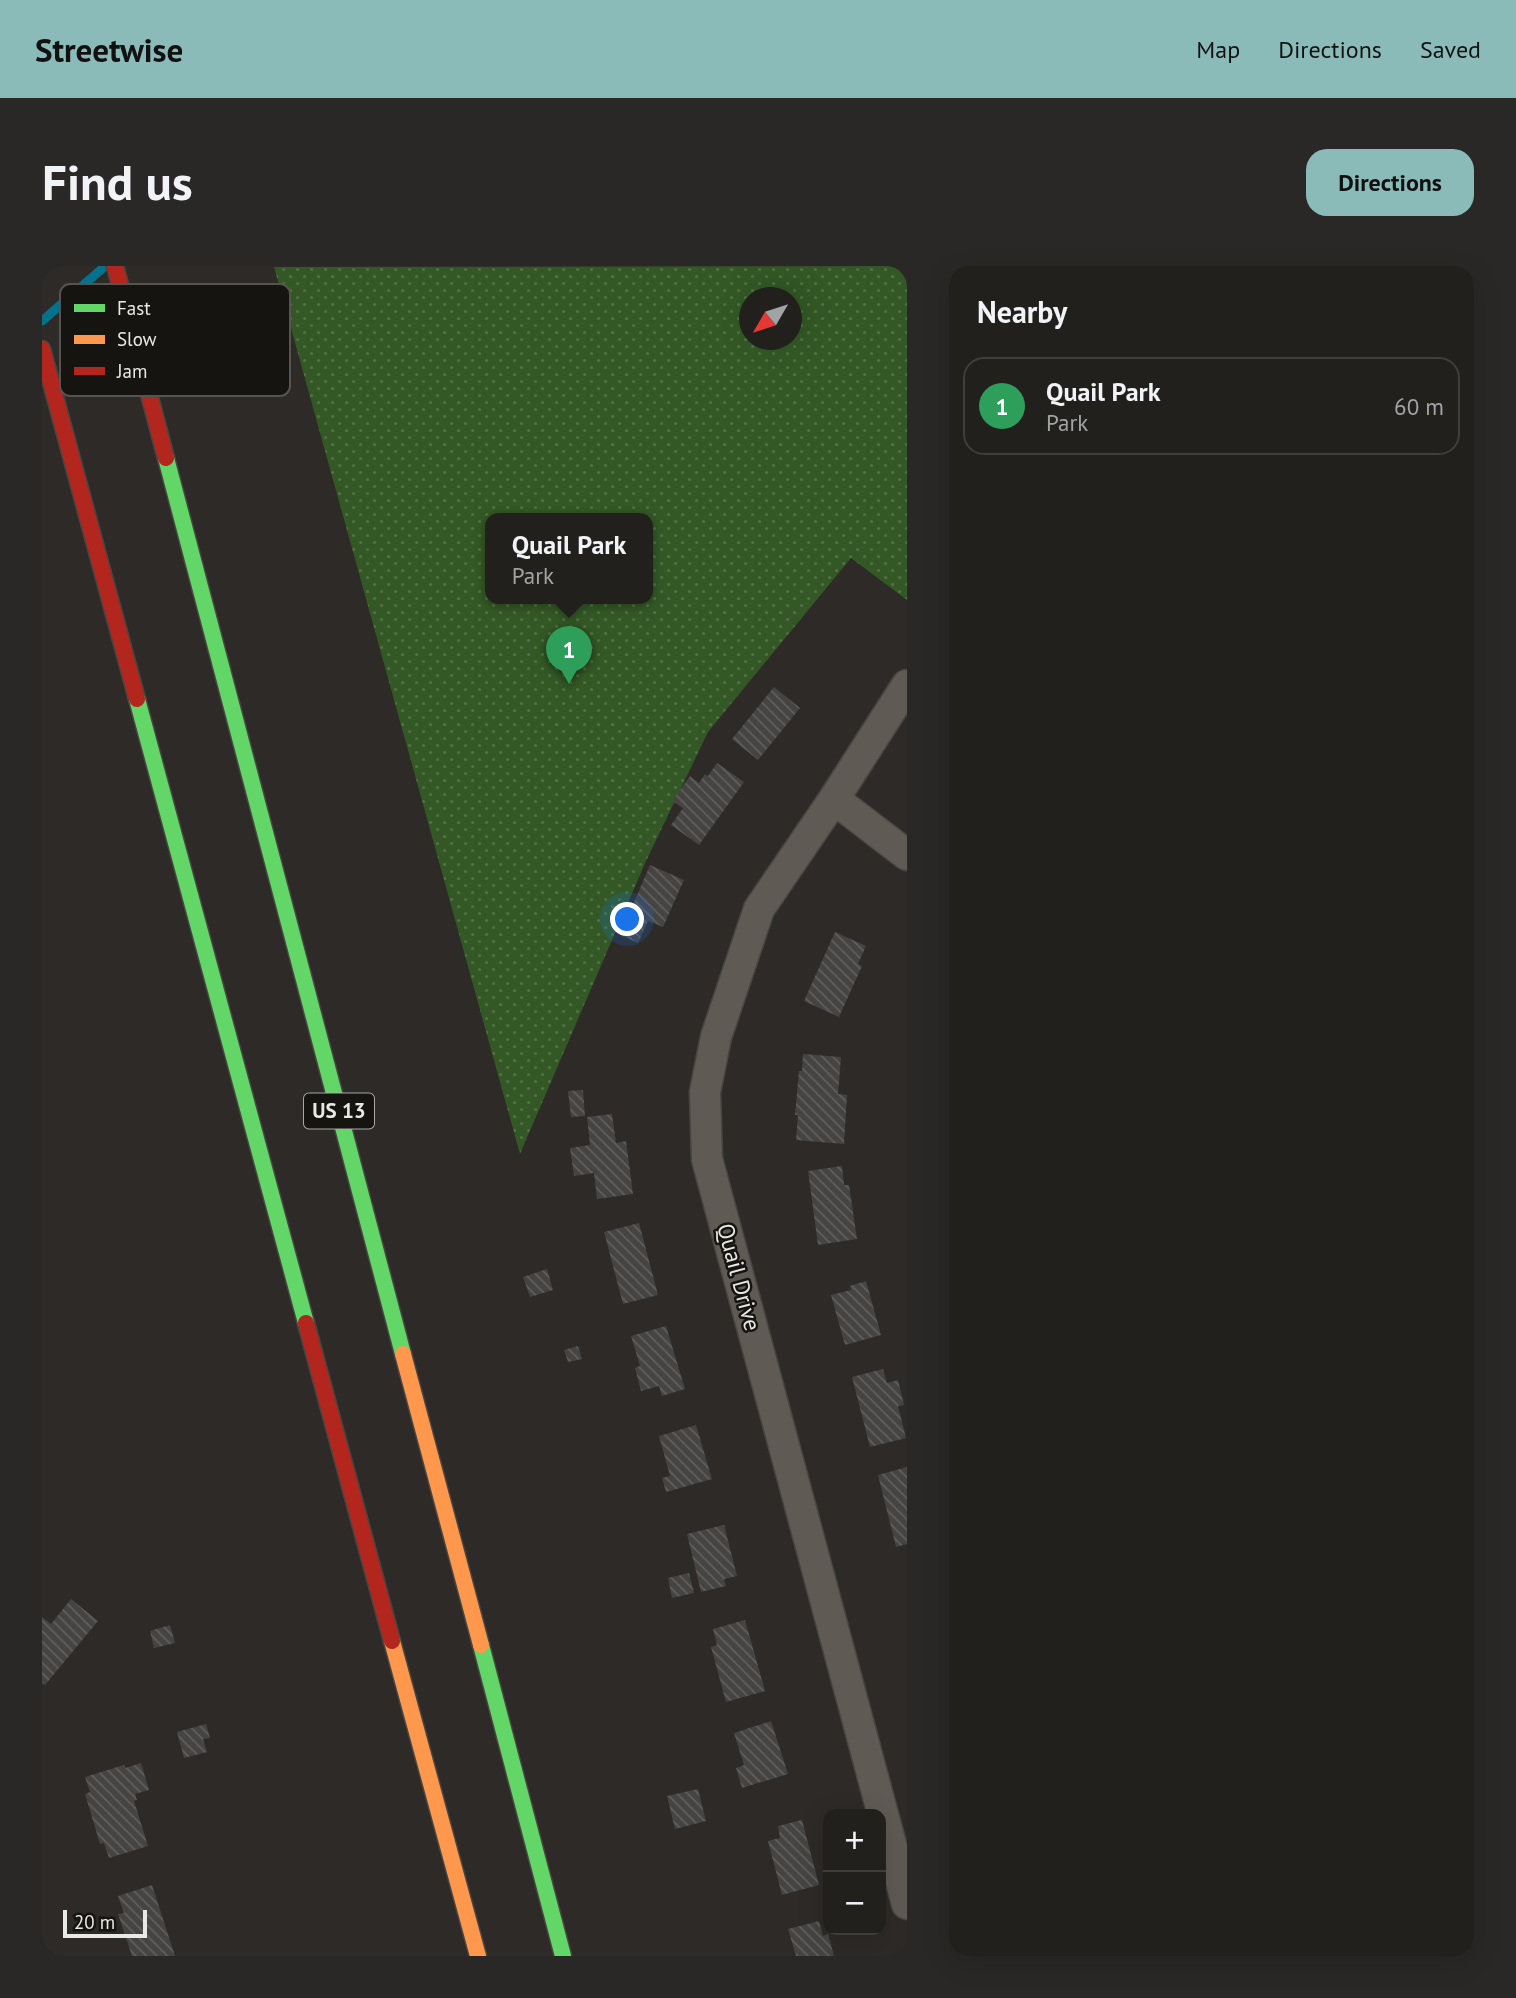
<!DOCTYPE html>
<html lang="en">
<head>
<meta charset="utf-8">
<style>
  :root { --surface:#22201d; --page:#2a2826; --text:#f1f3f6; --muted:#a2a3a4; --line:#3f3e3b; --accent:#8bbbb9 }
  body { margin:0; font-family:"PT Sans",sans-serif; background:var(--page); color:var(--text) }
  .controls { position:absolute; right:21px; bottom:21px; display:grid; overflow:hidden; border-radius:14px; box-shadow:0 7px 28px #0002 }
  .controls button { width:63px; height:63px; display:grid; place-items:center; padding:0; border:0; border-bottom:2px solid var(--line); background:var(--surface); color:var(--text); font:35px sans-serif }
  .compass { position:absolute; left:697px; top:21px; width:63px; height:63px; border-radius:50%; background:var(--surface); box-shadow:0 7px 28px #0002; rotate:231deg }
  .scale { position:absolute; left:21px; bottom:18px; width:84px; box-sizing:border-box; padding-left:7px; border:4px solid #eae8e4; border-top:0; font-size:19px; line-height:24px; white-space:nowrap; color:#eae8e4; -webkit-text-stroke:5px #151411; paint-order:stroke }
  .you { position:absolute; left:586px; top:654px; width:24px; height:24px; margin:-18px; border:5px solid #fff; border-radius:50%; background:#1a73e8; box-shadow:0 0 0 10px #1a73e833 }
  .badge { display:grid; place-items:center; width:46px; height:46px; border-radius:50%; background:var(--accent); color:#fff; font-size:23px; font-weight:700 }
  .pin { position:absolute; translate:-50% -58px; filter:drop-shadow(0 2px 4px #0008) }
  .pin::after { content:''; position:absolute; top:37px; width:24px; height:21px; background:inherit; clip-path:polygon(0 0,100% 0,50% 100%) }
  .popup { position:absolute; left:443px; top:247px; width:168px; height:91px; box-sizing:border-box; display:grid; place-content:center; border-radius:14px; background:var(--surface); filter:drop-shadow(0 2px 5px #0005); font-size:23px; white-space:nowrap; color:var(--muted) }
  .popup b { font-size:26px; color:var(--text) }
  .popup::after { content:''; position:absolute; left:50%; top:100%; margin-left:-14px; border:14px solid transparent; border-top-color:var(--surface) }
  .list { margin:0; padding:0; list-style:none }
  h2 { display:flex; justify-content:space-between; align-items:center; height:91px; margin:0; padding:0 28px; font-size:30px }
  h2 small { font-size:23px; font-weight:400; color:var(--muted) }
  .list li { display:grid; grid-template-columns:46px 1fr auto; gap:21px; align-items:center; box-sizing:border-box; height:98px; margin:0 14px 14px; padding:0 14px; border:2px solid var(--line); border-radius:21px }
  .list b { display:block; font-size:26px; white-space:nowrap }
  .list p { margin:0; font-size:23px; white-space:nowrap; color:var(--muted) }
  .list em { font-size:23px; font-style:normal; color:var(--muted) }
  .map { position:relative; flex:none; width:865px; height:1690px; overflow:hidden; border-radius:21px }
  header { display:flex; align-items:center; gap:42px; box-sizing:border-box; height:98px; padding:0 35px; background:var(--accent); color:#111 }
  header strong { font-size:33px }
  nav { display:flex; gap:38px; margin-inline-start:auto; font-size:24px }
  .intro { display:flex; align-items:center; justify-content:space-between; box-sizing:border-box; height:168px; padding:0 42px }
  h1 { margin:0; font-size:49px }
  .button { padding:18px 32px; border-radius:21px; background:var(--accent); color:#111; font-size:24px; font-weight:700 }
  main { display:flex; gap:42px; padding:0 42px }
  aside { flex:1; background:var(--surface); border-radius:21px; box-shadow:0 7px 28px #0002 }
  .map>svg:first-child { display:block }
</style>
</head>
<body>
<header>
<strong>Streetwise</strong>
<nav><a>Map</a><a>Directions</a><a>Saved</a></nav>
</header>
<div class="intro"><h1>Find us</h1><a class="button">Directions</a></div>
<main>
<div class="map">
<svg width="865" height="1690" viewBox="0 0 865 1690">
  <defs>
    <pattern id="park-dots" width="8" height="8" patternUnits="userSpaceOnUse" patternTransform="scale(1.75)"><rect width="8" height="8" fill="#335825"/><path d="M2 2h.1M6 6h.1" fill="none" stroke="#517044" stroke-width="1.8" stroke-linecap="round"/></pattern>
    <pattern id="building-back-hatch" width="6" height="6" patternUnits="userSpaceOnUse" patternTransform="scale(1.75)"><rect width="6" height="6" fill="#454443"/><path d="M-1 5l2 2M0 0l6 6M5-1l2 2" fill="none" stroke="#605f5e"/></pattern>
  </defs>
  <rect width="100%" height="100%" fill="#2d2a27"/>
  <path fill="url(#park-dots)" fill-rule="evenodd" d="M865 0V334L809 292 666 466 604 595 478 888 232 1ZM708 32H750V74H708ZM448 252H606V332H448Z"/>
  <g fill="none" stroke-linecap="round" stroke-linejoin="round">
    <polyline stroke="#04728d" stroke-width="9" points="0,55 62,1"/>
  </g>
  <g fill="url(#building-back-hatch)">
    <polygon points="732,421 758,442 716,494 690,473"/>
    <polygon points="675,497 702,516 657,579 629,559 641,542 630,535 648,510 657,517 663,508 666,510"/>
    <polygon points="608,599 642,614 621,661 606,655 596,677 578,669"/>
    <polygon points="793,666 824,680 816,698 820,700 797,751 762,735"/>
    <polygon points="761,788 799,791 796,828 805,829 802,878 754,874 756,849 753,849 757,805 760,805"/>
    <polygon points="541,824 543,850 529,851 526,825"/>
    <polygon points="570,848 574,877 584,875 591,928 555,933 552,907 532,910 528,882 548,879 545,851"/>
    <polygon points="800,900 802,919 807,919 815,973 776,979 766,905"/>
    <polygon points="597,957 616,1029 581,1038 562,966"/>
    <polygon points="505,1003 511,1024 488,1031 481,1011"/>
    <polygon points="824,1015 839,1069 803,1079 789,1029 809,1024 808,1020"/>
    <polygon points="624,1060 643,1123 620,1130 617,1120 599,1125 593,1102 598,1100 589,1070"/>
    <polygon points="536,1080 540,1093 526,1096 522,1084"/>
    <polygon points="841,1103 845,1117 856,1114 862,1139 856,1140 864,1172 828,1181 810,1111"/>
    <polygon points="654,1159 670,1213 624,1226 620,1212 628,1210 617,1170"/>
    <polygon points="865,1201 865,1278 854,1281 836,1209"/>
    <polygon points="682,1259 695,1310 682,1313 684,1320 659,1326 645,1268"/>
    <polygon points="647,1307 652,1327 630,1332 626,1312"/>
    <polygon points="29,1333 56,1355 3,1419 0,1417 0,1351 9,1358"/>
    <polygon points="703,1354 723,1425 684,1436 669,1381 675,1379 671,1363"/>
    <polygon points="128,1359 133,1377 112,1382 108,1365"/>
    <polygon points="729,1455 746,1508 700,1522 694,1502 702,1499 692,1467"/>
    <polygon points="164,1458 168,1472 161,1473 165,1486 142,1492 135,1466"/>
    <polygon points="99,1497 107,1524 93,1528 95,1534 92,1535 106,1580 67,1592 62,1577 58,1578 43,1528 48,1526 43,1511 82,1499 83,1502"/>
    <polygon points="656,1523 664,1555 633,1563 625,1530"/>
    <polygon points="760,1554 777,1619 740,1629 726,1575 738,1572 736,1560"/>
    <polygon points="110,1619 133,1690 90,1690 76,1648 82,1647 76,1630"/>
    <polygon points="777,1655 781,1670 786,1668 792,1690 754,1690 746,1663"/>
  </g>
  <g fill="none" stroke-linecap="round" stroke-linejoin="round">
    <g stroke="#474542" stroke-width="33">
      <g id="street">
        <polyline points="865,419 792,533 717,643 674,771 663,826 665,893 865,1638"/>
        <polyline points="792,533 865,589"/>
      </g>
    </g>
    <g stroke="#474542" stroke-width="19">
      <g id="fast">
        <polyline points="124,192 361,1088"/>
        <polyline points="95,433 264,1057"/>
        <polyline points="439,1379 521,1690"/>
      </g>
    </g>
    <g stroke="#474542" stroke-width="19">
      <g id="slow">
        <polyline points="361,1088 439,1379"/>
        <polyline points="350,1375 436,1690"/>
      </g>
    </g>
    <g stroke="#474542" stroke-width="19">
      <g id="jam">
        <polyline points="73,0 124,192"/>
        <polyline points="0,83 95,433"/>
        <polyline points="264,1057 350,1375"/>
      </g>
    </g>
    <use href="#street" stroke="#605a54" stroke-width="30"/>
    <use href="#fast" stroke="#63d668" stroke-width="16"/>
    <use href="#slow" stroke="#ff974d" stroke-width="16"/>
    <use href="#jam" stroke="#b3261e" stroke-width="16"/>
  </g>
  <g text-anchor="middle" stroke-width="5" stroke-linejoin="round" paint-order="stroke">
    <rect fill="#151411" stroke="#aaa8a5" stroke-width="2" x="262" y="827.5" width="70" height="35" rx="5"/>
    <g font-size="21" font-weight="bold" fill="#eae8e4">
      <text x="297" y="852">US 13</text>
    </g>
    <g font-size="23" fill="#eae8e4" stroke="#151411">
      <text transform="translate(697 1011) rotate(75)" y="8">Quail Drive</text>
    </g>
  </g>
  <rect x="18" y="18" width="230" height="112" rx="10" fill="#151411" stroke="#555450" stroke-width="2"/>
  <rect x="32" y="38" width="31" height="8" fill="#63d668"/>
  <rect x="32" y="69" width="31" height="9" fill="#ff974d"/>
  <rect x="32" y="101" width="31" height="8" fill="#b3261e"/>
  <g font-size="19" fill="#eae8e4">
    <text x="75" y="49">Fast</text>
    <text x="75" y="80">Slow</text>
    <text x="75" y="112">Jam</text>
  </g>
</svg>
<div class="controls">
<button>+</button>
<button>−</button>
</div>
<svg class="compass" viewBox="-18 -18 36 36"><path d="M0-13l5 13h-10z" fill="#e53935"/><path d="M0 13l5-13h-10z" fill="#a2a3a4"/></svg>
<div class="scale">20 m</div>
<div class="you"></div>
<div class="pin badge" style="left:527px;top:418px;background:#2e9e5b">1</div>
<div class="popup"><b>Quail Park</b>Park</div>
</div>
<aside>
<h2>Nearby<small></small></h2>
<ul class="list">
<li><span class="badge" style="background:#2e9e5b">1</span><div><b>Quail Park</b><p>Park</p></div><em>60 m</em></li>
</ul>
</aside>
</main>
</body>
</html>
